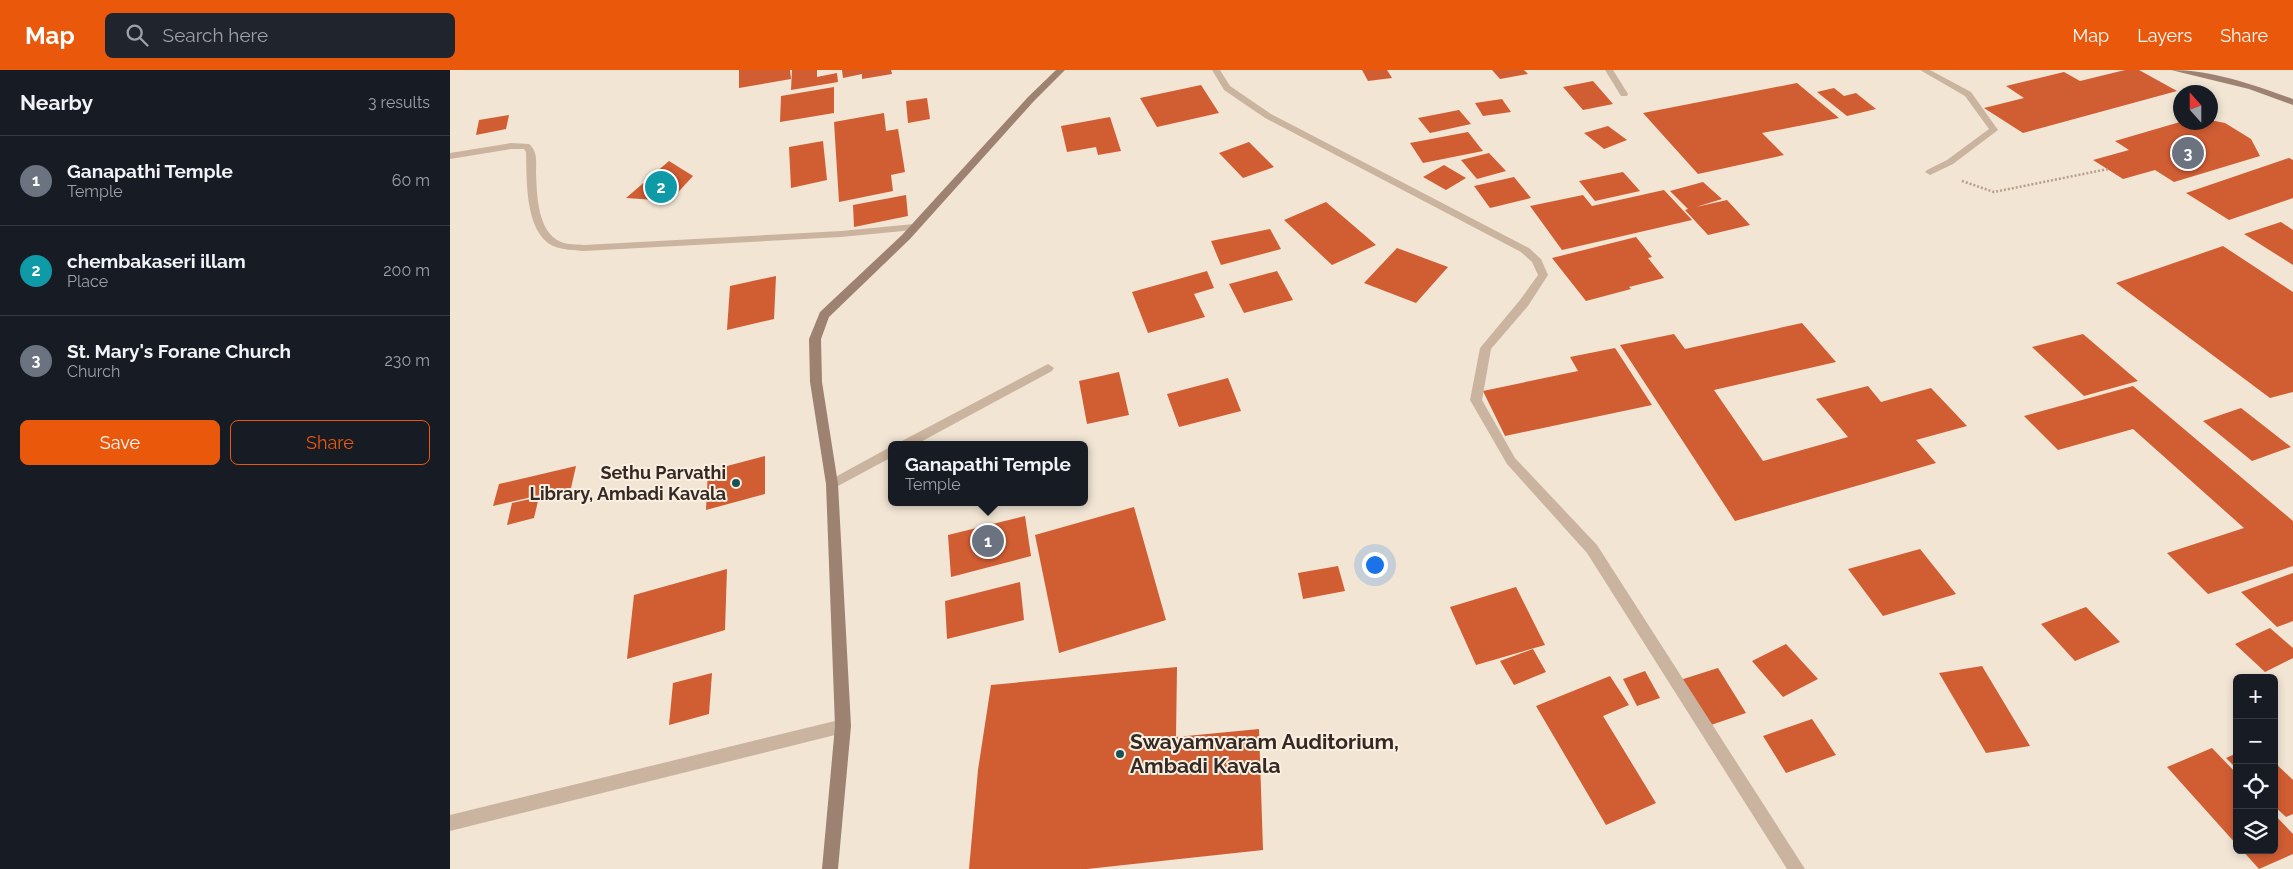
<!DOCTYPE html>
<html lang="en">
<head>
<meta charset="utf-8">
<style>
  :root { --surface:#171b24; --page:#20242c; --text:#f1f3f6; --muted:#9ea1a6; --line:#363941; --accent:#ea580c }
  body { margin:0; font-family:Raleway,sans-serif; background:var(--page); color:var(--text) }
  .controls { position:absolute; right:15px; bottom:15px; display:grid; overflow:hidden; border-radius:8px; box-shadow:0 2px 8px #0003 }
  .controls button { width:45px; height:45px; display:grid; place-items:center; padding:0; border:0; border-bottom:1px solid var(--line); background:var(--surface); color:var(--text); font:25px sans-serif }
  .compass { position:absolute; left:1723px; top:15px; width:45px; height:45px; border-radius:50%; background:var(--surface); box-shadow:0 2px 8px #0003; rotate:339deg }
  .you { position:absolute; left:924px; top:494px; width:18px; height:18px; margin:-12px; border:4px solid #fff; border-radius:50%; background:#1a73e8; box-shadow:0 0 0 8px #1a73e833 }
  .badge { display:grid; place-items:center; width:32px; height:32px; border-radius:50%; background:var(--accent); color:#fff; font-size:16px; font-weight:700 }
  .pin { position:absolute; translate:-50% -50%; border:2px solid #fff; box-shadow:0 1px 5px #0006 }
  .popup { position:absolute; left:438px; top:371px; width:200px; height:65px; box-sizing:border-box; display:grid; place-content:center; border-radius:8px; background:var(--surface); filter:drop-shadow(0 1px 4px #0005); font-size:16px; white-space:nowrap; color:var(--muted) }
  .popup b { font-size:19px; color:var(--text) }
  .popup::after { content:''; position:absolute; left:50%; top:100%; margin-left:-10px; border:10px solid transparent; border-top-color:var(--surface) }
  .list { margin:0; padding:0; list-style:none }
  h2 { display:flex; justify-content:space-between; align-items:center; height:65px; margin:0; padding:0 20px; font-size:21px }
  h2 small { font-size:16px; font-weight:400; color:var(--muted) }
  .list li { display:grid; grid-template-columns:32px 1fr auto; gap:15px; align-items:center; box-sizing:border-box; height:90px; padding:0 20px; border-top:1px solid var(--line) }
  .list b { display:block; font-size:19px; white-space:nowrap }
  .list p { margin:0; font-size:16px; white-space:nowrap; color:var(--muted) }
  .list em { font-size:16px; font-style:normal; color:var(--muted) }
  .actions { display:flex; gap:10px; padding:15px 20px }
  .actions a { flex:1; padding:11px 0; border:1px solid var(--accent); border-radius:8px; text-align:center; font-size:18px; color:var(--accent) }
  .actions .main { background:var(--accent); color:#fff }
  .icon { flex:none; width:28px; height:28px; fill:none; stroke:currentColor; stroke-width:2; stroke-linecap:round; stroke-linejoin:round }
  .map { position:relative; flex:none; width:1843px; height:799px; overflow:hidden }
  header { display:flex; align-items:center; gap:30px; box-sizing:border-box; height:70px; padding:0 25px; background:var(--accent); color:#fff }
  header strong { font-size:24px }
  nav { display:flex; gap:28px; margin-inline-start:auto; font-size:18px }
  .search { width:350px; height:45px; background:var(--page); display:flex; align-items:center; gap:12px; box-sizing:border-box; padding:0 18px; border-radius:8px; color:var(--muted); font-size:19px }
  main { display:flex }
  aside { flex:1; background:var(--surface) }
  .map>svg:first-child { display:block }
</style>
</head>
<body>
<header>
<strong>Map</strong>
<div class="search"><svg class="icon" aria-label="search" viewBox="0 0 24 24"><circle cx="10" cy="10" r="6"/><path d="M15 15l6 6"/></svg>Search here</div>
<nav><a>Map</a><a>Layers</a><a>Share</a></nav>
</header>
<main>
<aside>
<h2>Nearby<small>3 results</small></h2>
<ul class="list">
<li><span class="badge" style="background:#6b7280">1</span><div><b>Ganapathi Temple</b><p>Temple</p></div><em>60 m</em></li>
<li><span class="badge" style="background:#0f9aa8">2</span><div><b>chembakaseri illam</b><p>Place</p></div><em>200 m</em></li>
<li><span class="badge" style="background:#6b7280">3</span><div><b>St. Mary's Forane Church</b><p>Church</p></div><em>230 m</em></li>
</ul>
<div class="actions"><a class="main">Save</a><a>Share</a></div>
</aside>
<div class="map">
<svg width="1843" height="799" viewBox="0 0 1843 799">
  <rect width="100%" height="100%" fill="#f2e5d4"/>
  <g fill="#d15d33">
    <polygon points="289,0 340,0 341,9 289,18"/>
    <polygon points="342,0 367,0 367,7 387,3 388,12 341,20"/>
    <polygon points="392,0 441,0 442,4 412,9 412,4 393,8"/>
    <polygon points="912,0 937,0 942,8 918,11"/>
    <polygon points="1042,0 1074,0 1078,4 1050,9"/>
    <polygon points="1675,0 1689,0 1727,21 1573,63 1534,38 1574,28 1556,16 1614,2 1630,11"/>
    <polygon points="1143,11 1163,34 1133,40 1113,17"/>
    <polygon points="1347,13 1389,48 1312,63 1334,85 1248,104 1193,43"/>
    <polygon points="751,15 769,43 707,57 690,28"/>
    <polygon points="384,17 384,43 330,52 331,26"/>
    <polygon points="1384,18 1394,26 1406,23 1426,39 1397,46 1367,22"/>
    <polygon points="477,28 480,49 458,53 456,31"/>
    <polygon points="1052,29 1061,42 1033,46 1025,33"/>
    <polygon points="1009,40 1021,54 980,63 968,48"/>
    <polygon points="434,43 436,61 448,59 455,102 441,105 443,121 389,132 384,52"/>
    <polygon points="59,45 56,59 26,65 29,50"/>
    <polygon points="660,47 671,81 648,85 646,77 617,82 611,56"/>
    <polygon points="1760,50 1775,53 1801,69 1810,86 1724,112 1705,100 1673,109 1643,90 1679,80 1665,71 1730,52 1760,52"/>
    <polygon points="1158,56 1177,70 1154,79 1134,63"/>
    <polygon points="1018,62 1033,81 973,93 960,73"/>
    <polygon points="373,71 377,110 341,118 339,77"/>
    <polygon points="799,72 824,97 793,108 769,83"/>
    <polygon points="1039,83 1056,101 1027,109 1011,90"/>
    <polygon points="1839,88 1843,90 1843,128 1779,150 1736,123"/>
    <polygon points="219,91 243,106 220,131 176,128"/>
    <polygon points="994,95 1016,108 996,120 973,107"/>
    <polygon points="1173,102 1190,121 1145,131 1129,111"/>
    <polygon points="1064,107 1081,128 1040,138 1024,116"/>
    <polygon points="1253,112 1272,129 1246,137 1277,130 1300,155 1258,165 1235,140 1238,139 1220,121"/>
    <polygon points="1214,120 1242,150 1112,180 1080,136 1133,125 1142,136"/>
    <polygon points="456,125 458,146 404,157 403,135"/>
    <polygon points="876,132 926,175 882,195 834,150"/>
    <polygon points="1831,152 1843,160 1843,195 1794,164"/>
    <polygon points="820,159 831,179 771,195 761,171"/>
    <polygon points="1186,167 1202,187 1198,188 1214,208 1179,217 1181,219 1136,231 1102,188"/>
    <polygon points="1773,176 1843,222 1843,322 1820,328 1666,213"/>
    <polygon points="947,178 998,197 966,233 914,213"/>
    <polygon points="757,201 764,218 744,224 755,247 698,263 682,222"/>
    <polygon points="827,201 843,230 794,243 779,214"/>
    <polygon points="326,206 324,249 277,260 280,216"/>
    <polygon points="1352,253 1386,292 1264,320 1313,391 1398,367 1366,329 1418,316 1431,332 1481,318 1517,356 1466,370 1486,393 1285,451 1170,275 1224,264 1235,279"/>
    <polygon points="1633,264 1688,311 1634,326 1582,277"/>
    <polygon points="1165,278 1202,335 1055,366 1033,321 1128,301 1120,287"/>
    <polygon points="669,302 679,345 637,354 629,311"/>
    <polygon points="778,308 791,341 729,357 717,324"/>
    <polygon points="1683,316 1843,451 1843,496 1758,524 1717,483 1794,458 1683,359 1608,380 1574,346"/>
    <polygon points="1791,338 1841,377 1802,391 1753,351"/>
    <polygon points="315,386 315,424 256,440 258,401"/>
    <polygon points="126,396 121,418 43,436 49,414"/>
    <polygon points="89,427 84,448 57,455 62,433"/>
    <polygon points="684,437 716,550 609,583 585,465"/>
    <polygon points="575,446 581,486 501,507 498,465"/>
    <polygon points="1470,479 1506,524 1433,546 1398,499"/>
    <polygon points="888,496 895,521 853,529 848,503"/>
    <polygon points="277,499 275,560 177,589 184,525"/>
    <polygon points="1843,503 1843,551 1827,557 1791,522"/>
    <polygon points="570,512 574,550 497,569 495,531"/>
    <polygon points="1066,517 1095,575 1026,595 1000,537"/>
    <polygon points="1636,537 1670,572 1625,591 1591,554"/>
    <polygon points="1820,558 1843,578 1843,588 1815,602 1785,574"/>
    <polygon points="1336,574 1368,609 1333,627 1302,591"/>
    <polygon points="1083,579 1096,602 1064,615 1050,591"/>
    <polygon points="1532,596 1580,676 1536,683 1489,603"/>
    <polygon points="727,597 726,667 809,659 813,780 637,799 519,799 528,700 541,615"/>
    <polygon points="1268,598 1296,643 1258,656 1230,610"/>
    <polygon points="1195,601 1210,628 1187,636 1173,609"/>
    <polygon points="262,603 259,644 219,655 223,613"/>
    <polygon points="1160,606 1179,635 1153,646 1206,733 1156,755 1086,636"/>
    <polygon points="1362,649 1386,685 1336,703 1313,666"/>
    <polygon points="1762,678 1787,704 1787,775 1717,697"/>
    <polygon points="1787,683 1787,699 1776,688"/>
    <polygon points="1824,692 1843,710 1843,744 1836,747 1824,736"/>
    <polygon points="1824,744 1843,764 1843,784 1809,799 1792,780 1824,780"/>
  </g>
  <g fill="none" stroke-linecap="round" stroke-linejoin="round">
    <polyline stroke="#b79e8a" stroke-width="2.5" stroke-dasharray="2 2" stroke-linecap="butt" points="1512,111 1544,122 1658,99"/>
    <g fill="#cbb49f" fill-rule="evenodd">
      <polygon points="762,0 770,0 780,16 821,44 1079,178 1091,189 1098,205 1078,236 1041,279 1032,330 1065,388 1147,475 1355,799 1337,799 1137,483 1057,394 1020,330 1030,278 1070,230 1088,205 1082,192 1071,182 815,48 774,20"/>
      <polygon points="1155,0 1163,0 1178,24 1177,26 1171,26"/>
      <polygon points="1470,0 1480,0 1521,22 1548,60 1503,94 1480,105 1475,102 1477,100 1497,90 1539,59 1515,26"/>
      <path d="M61 73 79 74C88 82 86 91 86 103 87 124 87 162 111 172 118 175 127 174 134 175L391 161 464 154 469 157 464 160 391 167 134 181C124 180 112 180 103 176 74 162 77 108 76 82L74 79H61L0 89V83Z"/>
      <polygon points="598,294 604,298 602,301 465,375 448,375 450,372"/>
      <polygon points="442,376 442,387 386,417 378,417 376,414 378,411"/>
      <polygon points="393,649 398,651 401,656 398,661 393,663 0,761 0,745"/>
    </g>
    <g fill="#9e8271" fill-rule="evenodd">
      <polygon points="606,0 615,0 584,31 460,169 379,247 371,269 372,312 388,414 401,656 388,799 372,799 385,656 376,414 360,312 359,269 370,242 452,165 578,27"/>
      <path d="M1721 0C1762 0 1805 15 1843 29V35L1799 19Z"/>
    </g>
  </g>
  <g fill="#165258" stroke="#faefe0" stroke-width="2">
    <circle cx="286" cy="413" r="5"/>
    <circle cx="670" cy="684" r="5"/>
  </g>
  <g text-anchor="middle" stroke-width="4" stroke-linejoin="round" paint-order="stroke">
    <g font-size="18" font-weight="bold" fill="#342924" stroke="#faefe0" text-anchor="end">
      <text x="276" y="409">Sethu Parvathi<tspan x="276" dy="21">Library, Ambadi Kavala</tspan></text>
    </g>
    <g font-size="21" font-weight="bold" fill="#342924" stroke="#faefe0" text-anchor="start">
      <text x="680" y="679">Swayamvaram Auditorium,<tspan x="680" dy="24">Ambadi Kavala</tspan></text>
    </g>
  </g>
</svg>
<div class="controls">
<button>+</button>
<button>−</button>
<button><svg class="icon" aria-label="locate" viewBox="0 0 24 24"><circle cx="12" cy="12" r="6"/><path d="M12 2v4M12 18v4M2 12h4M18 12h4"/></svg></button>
<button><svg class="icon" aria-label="layers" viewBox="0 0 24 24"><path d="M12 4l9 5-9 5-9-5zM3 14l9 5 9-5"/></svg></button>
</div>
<svg class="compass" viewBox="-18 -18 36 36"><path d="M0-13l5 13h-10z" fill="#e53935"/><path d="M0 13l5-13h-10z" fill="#9ea1a6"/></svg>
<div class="you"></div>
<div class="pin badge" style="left:538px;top:471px;background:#6b7280">1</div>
<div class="popup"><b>Ganapathi Temple</b>Temple</div>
<div class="pin badge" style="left:211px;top:117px;background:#0f9aa8">2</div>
<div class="pin badge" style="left:1738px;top:83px;background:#6b7280">3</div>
</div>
</main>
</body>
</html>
